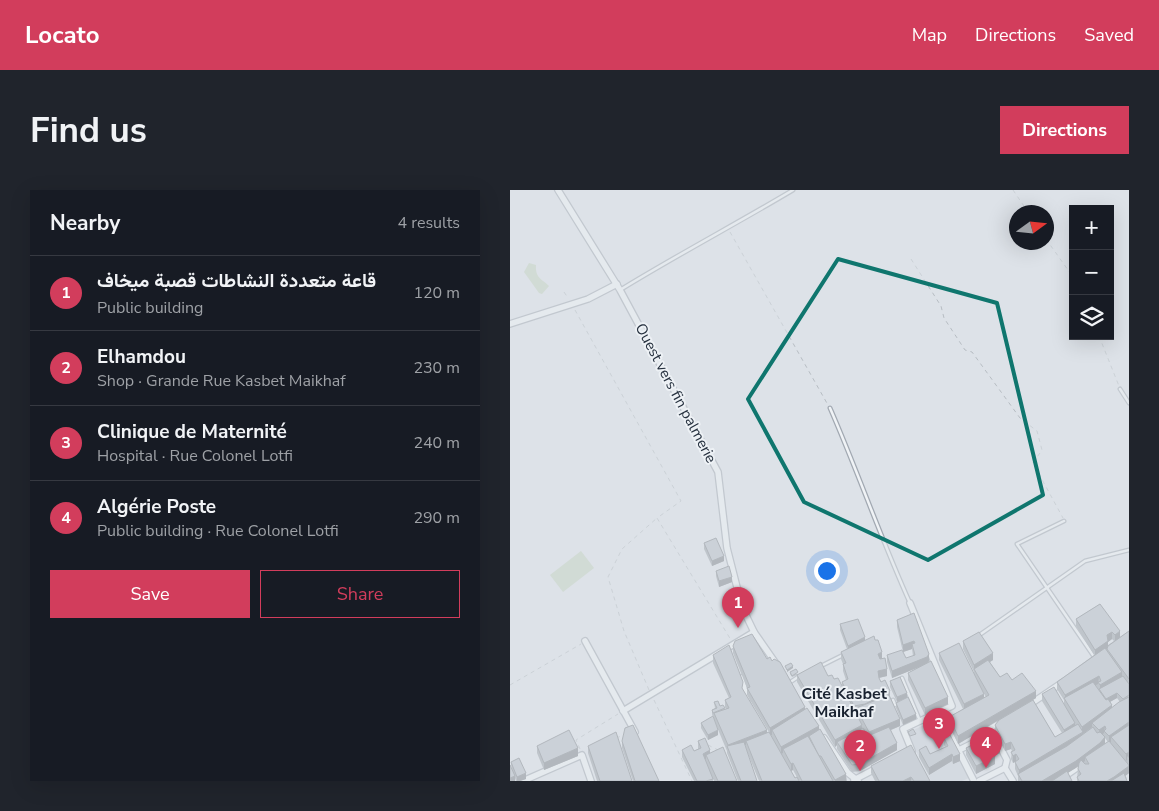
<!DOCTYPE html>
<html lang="en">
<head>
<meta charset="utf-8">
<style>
  :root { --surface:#171b24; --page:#20242c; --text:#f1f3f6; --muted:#9ea1a6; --line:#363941; --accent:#d23d5c }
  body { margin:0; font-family:"Nunito Sans",Vazirmatn,sans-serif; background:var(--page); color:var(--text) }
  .controls { position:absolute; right:15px; top:15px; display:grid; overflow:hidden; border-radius:0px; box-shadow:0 5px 20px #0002 }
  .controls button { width:45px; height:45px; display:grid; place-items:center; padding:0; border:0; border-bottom:1px solid var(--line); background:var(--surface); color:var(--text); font:25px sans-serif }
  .compass { position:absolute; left:499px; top:15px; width:45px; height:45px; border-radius:50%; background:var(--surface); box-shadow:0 5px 20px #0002; rotate:75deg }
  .you { position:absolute; left:316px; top:380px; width:18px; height:18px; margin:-12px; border:4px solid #fff; border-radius:50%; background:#1a73e8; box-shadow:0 0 0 8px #1a73e833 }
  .badge { display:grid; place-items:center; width:32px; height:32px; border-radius:50%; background:var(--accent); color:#fff; font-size:16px; font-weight:700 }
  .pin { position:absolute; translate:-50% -41px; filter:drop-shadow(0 1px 2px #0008) }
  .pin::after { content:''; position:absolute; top:26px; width:18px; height:15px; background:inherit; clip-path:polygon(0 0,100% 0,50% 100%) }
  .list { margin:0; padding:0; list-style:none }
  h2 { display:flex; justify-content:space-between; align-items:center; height:65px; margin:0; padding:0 20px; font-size:21px }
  h2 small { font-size:16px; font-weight:400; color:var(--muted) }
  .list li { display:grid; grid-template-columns:32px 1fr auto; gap:15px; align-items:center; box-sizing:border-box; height:75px; padding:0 20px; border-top:1px solid var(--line) }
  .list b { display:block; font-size:19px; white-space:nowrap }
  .list p { margin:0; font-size:16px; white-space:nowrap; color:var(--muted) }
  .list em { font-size:16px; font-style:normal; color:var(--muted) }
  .actions { display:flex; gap:10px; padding:15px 20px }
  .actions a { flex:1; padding:11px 0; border:1px solid var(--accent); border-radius:0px; text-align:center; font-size:18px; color:var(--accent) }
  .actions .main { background:var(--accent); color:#fff }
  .icon { flex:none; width:28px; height:28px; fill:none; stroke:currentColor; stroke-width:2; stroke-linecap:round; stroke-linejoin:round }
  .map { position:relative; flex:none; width:619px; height:591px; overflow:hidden; border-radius:0px }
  header { display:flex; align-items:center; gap:30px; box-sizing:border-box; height:70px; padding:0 25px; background:var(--accent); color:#fff }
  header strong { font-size:24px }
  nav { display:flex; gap:28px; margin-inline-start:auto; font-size:18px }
  .intro { display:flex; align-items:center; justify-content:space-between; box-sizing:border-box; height:120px; padding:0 30px }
  h1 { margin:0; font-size:35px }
  .button { padding:12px 22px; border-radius:0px; background:var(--accent); color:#fff; font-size:18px; font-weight:700 }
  main { display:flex; gap:30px; padding:0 30px }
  aside { flex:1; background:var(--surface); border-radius:0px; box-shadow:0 5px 20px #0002 }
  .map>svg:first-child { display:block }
</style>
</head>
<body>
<header>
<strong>Locato</strong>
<nav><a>Map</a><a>Directions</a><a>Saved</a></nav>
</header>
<div class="intro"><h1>Find us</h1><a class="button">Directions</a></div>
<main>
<aside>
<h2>Nearby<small>4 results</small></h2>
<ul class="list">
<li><span class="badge">1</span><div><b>قاعة متعددة النشاطات قصبة ميخاف</b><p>Public building</p></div><em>120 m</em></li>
<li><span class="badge">2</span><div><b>Elhamdou</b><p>Shop · Grande Rue Kasbet Maikhaf</p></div><em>230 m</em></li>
<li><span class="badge">3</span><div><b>Clinique de Maternité</b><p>Hospital · Rue Colonel Lotfi</p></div><em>240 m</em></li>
<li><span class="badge">4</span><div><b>Algérie Poste</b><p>Public building · Rue Colonel Lotfi</p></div><em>290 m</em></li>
</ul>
<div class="actions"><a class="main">Save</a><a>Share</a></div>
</aside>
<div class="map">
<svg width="619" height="591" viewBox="0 0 619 591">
  <rect width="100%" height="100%" fill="#dde2e8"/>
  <path fill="#cbd1da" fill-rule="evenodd" d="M429 528 459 588 452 591H421L397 543ZM438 563 444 574 442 571 419 585 410 567Z"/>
  <g fill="#c4d2be">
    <path d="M19 73 26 75C25 88 32 89 39 96L32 104 29 103 14 82Z"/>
    <polygon points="71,361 84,378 53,402 40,385"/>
  </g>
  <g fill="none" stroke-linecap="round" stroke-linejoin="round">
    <g stroke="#a2a9b2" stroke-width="5">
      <g id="service">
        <path d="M110 100C167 65 226 34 283 0"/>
        <polyline points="610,199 619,213"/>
        <path d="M320 218C348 282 371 349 400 413"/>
        <polyline points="554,331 507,354 585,468"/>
        <polyline points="468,446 575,371 619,360"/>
        <polyline points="311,476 333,465"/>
        <polyline points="392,488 410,531"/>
        <polyline points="279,493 288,487"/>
        <polyline points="383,510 385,515 388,514"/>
      </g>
    </g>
    <g stroke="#a2a9b2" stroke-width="8">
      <g id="minor">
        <polyline points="48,0 110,100 208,282 217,358 232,417 244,442 267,475"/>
        <polyline points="0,134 78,109 107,94"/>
        <polyline points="400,413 442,516 429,522 464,591"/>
        <polyline points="75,451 125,542"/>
        <polyline points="231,488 237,509"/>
        <polyline points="519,515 553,492"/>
        <polyline points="113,521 244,442"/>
        <polyline points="483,543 481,537 492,531"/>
        <polyline points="314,548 338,583 348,591"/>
        <polyline points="449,560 483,543 497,570 495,578"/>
        <polyline points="402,561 393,539 429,522"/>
        <polyline points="495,578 503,591"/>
        <polyline points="344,590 367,578"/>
        <polyline points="13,591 72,565 81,591"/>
        <polyline points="469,591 495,578"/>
        <polyline points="548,591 581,568"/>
      </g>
    </g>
    <g stroke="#b7bdc3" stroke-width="1" stroke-dasharray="4 4" stroke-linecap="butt">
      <polyline points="503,0 518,22"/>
      <polyline points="220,42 318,215"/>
      <polyline points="536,49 563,87"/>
      <polyline points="401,69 431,116 434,128 455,160 462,162 510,228 527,241 532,260 523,273 553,328"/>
      <polyline points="54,102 58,108"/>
      <polyline points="65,120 171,311 147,328 221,450"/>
      <polyline points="589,146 609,196"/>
      <polyline points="0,495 71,454"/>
      <polyline points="139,500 114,441 98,387 112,359 147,328"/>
      <polyline points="144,510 182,591"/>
      <polyline points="106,548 114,545"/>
      <polyline points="198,555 208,560"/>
      <polyline points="70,559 66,550 108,524"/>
      <polyline points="617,591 616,588 619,583"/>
    </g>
    <use href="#service" stroke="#f0f3f6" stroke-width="2.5"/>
    <use href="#minor" stroke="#f0f3f6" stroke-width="5.5"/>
  </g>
  <g fill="#9ca2a9" fill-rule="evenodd">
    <polygon points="194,353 214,371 202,376 194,359"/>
    <polygon points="206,381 222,392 209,397 206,386"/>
    <path d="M590 414 610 447 619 441V583L615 586 617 591H567L568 576 558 583 562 591H508V586L505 579V572L503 573 501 569 502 561 501 559 495 561 485 542V535L488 531 448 554 439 534V527L453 519 429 470V463L464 484V481V482L453 459V451L483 470 480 472 490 487 502 490 526 508 523 510 545 547 552 543 532 511V504L554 514V510L547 499V492L584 465 566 436V429ZM602 449 604 451 598 455V452ZM470 497 476 507 474 508ZM607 508 610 512 602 518 600 512ZM595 548 598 552 595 554Z"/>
    <polygon points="404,423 419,471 418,473 438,514 415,525 398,490 398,483 409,477 382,488 377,472 377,465 396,468 403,466 402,459 393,462 387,437 387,430"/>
    <polygon points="330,434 355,450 372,469 377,486 369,488 371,492 380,507 390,536 381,540 387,560 350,581 342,582 327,559 327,555 325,557 287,492 287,485 282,487 280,484 280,482 288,484 318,486 324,489 332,496 332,492 336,490 333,481 333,474 331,469 331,462 337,459 330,440"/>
    <polygon points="223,456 257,469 295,519 336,584 337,591 289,591 283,580 281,581 285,588 289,591 249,591 236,559 247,591 228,591 217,563 217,561 204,530 204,526 203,527 202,524 202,520 205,518 204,512 215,519 216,519 215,517 215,510 219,508 203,473 203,465 233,500 257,543 259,542 237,505 237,498 223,463"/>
    <polygon points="390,487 387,512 380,497 380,491"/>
    <polygon points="386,513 406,529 393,535 386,518"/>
    <polygon points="429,525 433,537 429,539 427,535 421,538 419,533 419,530"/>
    <polygon points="191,533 208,545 198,550 191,538"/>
    <polygon points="434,548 450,571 443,574 442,571 419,585 409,567 409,560 420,564 435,557 434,555"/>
    <polygon points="112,551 149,591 123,591 112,558"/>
    <polygon points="188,551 200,563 227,591 204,591 203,589 203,591 184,591 172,567 172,560 184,561 188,559"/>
    <polygon points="478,552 490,563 485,565 485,574 466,584 456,565 456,558"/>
    <polygon points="27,556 68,566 34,580 27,563"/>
    <polygon points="78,556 122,591 87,591 78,563"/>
    <polygon points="1,572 16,589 10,591 6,591 5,588 5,591 1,575"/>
    <polygon points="361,576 420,591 365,591 361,583"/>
  </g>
  <g fill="#7f848a">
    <polygon points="214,366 214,371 202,376 202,371"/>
    <polygon points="222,387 222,392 209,397 209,391"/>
    <polygon points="610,441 610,448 605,452 605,445"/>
    <polygon points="602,442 602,449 598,452 598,458 585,467 585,460 597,445"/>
    <polygon points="355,447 355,452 338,462 338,456"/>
    <polygon points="404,451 404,458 402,454 402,459 393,462 393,455"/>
    <polygon points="372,462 372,469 368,471 368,464"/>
    <polygon points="483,463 483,470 465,481 464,479 464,482 464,475"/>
    <polygon points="419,464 419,471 417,474 382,488 382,481"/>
    <polygon points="283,476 283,478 277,482 277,480"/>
    <polygon points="377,479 377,486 368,488 368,481"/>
    <polygon points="612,482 612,489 590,502 590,495"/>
    <polygon points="589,486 588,494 556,511 555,509 555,505"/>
    <polygon points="380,501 380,508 355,514"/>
    <polygon points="526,501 526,508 448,554 448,546"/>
    <polygon points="397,503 397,508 387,512 387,507"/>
    <polygon points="607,503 607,508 596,514 596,509"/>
    <polygon points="474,504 474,511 454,521 454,514"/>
    <polygon points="438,507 438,514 415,525 415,518"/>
    <polygon points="602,515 602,522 582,533 582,537 573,544 573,549 509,587 509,580 572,543 572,537"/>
    <polygon points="295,517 295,524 262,540 262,545 260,545 260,538"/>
    <polygon points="406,524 406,529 393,535 393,530"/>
    <polygon points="390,529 390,536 359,549 359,542"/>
    <polygon points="427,531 427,535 421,538 421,534"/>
    <polygon points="619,532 619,539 601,547 601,552 599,553 599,546"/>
    <polygon points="565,533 565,540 554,547 554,540"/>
    <polygon points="433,534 433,537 429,539 429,535"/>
    <polygon points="352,535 352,542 327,552 327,555 325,557 325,550"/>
    <polygon points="309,536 309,543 299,546 299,549 273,559 273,563 271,564 271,557"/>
    <polygon points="595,536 594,543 589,547 589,540"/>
    <polygon points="208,540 208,545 198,550 198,545"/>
    <polygon points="257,540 257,547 236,551 236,555 219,561 218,555"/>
    <polygon points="595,547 595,554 575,567 575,571 566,578 544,591 532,591"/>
    <polygon points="501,552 501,559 495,561 495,554"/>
    <polygon points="387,553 387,560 350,581 350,574"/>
    <polygon points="490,556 490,563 482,567 482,560"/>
    <polygon points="68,558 68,566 34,580 34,573"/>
    <polygon points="200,560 200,567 196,565 196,569 193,571 193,564"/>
    <polygon points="619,562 619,568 617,566 617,570 616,571 616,564"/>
    <polygon points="442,564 442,571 419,585 419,578"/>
    <polygon points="450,564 450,571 443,574 443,567"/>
    <polygon points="506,564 506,571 503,573 503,566"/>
    <polygon points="485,567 485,574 466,584 466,576"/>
    <polygon points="283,573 283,580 281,581 281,574"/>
    <polygon points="619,576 619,583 609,591 597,591"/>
    <polygon points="16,583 16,589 10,591 7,591 7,587"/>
    <polygon points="336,584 336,591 325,591 325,590"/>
    <polygon points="5,586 5,591 0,591 0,588"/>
    <polygon points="401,587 401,591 393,591"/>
  </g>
  <g fill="#b5bcc5" stroke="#7f848a">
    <polygon points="206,348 214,366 202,371 194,353"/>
    <polygon points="219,376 222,387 209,391 206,381"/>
    <polygon points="590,414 610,441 605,445 602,442 597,445 598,451 585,460 566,429"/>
    <polygon points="404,423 419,464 417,467 382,481 377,465 392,460 396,468 405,465 402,454 405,453 404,451 393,455 387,430"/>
    <polygon points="348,429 355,447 338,456 330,434"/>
    <polygon points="619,441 619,489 597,459 598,456"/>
    <polygon points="469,442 483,463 464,475 453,451"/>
    <polygon points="242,444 257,469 260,467 262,471 264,469 270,472 295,517 260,538 237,498 240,497 223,456 225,451"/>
    <polygon points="364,446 365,450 368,450 372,462 368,464 370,469 375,468 377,479 368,481 369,488 371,492 375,490 380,501 355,514 344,516 332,492 338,489 333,474 336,473 331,462"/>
    <polygon points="449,453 474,504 454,514 429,463"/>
    <polygon points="219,455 233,492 232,498 257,540 218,555 204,523 219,518 215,510 221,507 203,465"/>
    <polygon points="595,458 612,482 590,495 588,492 591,491 589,486 555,505 547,492"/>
    <polygon points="478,470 490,487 497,483 502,490 512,483 526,501 448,546 439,527 479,505 464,479"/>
    <polygon points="421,471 438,507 415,518 398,483"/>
    <polygon points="311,472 318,486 322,485 324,489 328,488 352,535 325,550 287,485"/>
    <polygon points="281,473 283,476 277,480 275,476"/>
    <polygon points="286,479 288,482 282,486 280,482"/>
    <polygon points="613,486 619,494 619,505 613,509 607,503 596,509 589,499"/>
    <polygon points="390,487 397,503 387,507 380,491"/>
    <polygon points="583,492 596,510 598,509 602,515 572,537 554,508"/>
    <polygon points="544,497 565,533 554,540 532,504"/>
    <polygon points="379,505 390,529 359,542 346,518"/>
    <polygon points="398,507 406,524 393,530 386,513"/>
    <polygon points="619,507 619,532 599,546 594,541 596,539 595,536 589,540 582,533 609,512"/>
    <polygon points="523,510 545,547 568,534 573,542 509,580 505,572 509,569 506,564 503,566 501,562 505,560 501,552 495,554 485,535 489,530"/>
    <polygon points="208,511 210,516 213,515 215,518 203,523 202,520 207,518 204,512"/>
    <polygon points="297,518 309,536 271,557 262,540"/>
    <polygon points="429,525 433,534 429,535 427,531 421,534 419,530"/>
    <polygon points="203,526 208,540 198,545 191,533"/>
    <polygon points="123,535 149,591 125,591 112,551 115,538"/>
    <polygon points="619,535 619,562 616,564 601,547"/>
    <polygon points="379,537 387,553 350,574 342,575 327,552 353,538 358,546"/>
    <polygon points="583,537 587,543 590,542 595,547 590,553 566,571 532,591 512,591 508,584 557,556"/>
    <polygon points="310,539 336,584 325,590 311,566 309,566 299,546"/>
    <polygon points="403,539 406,544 400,546 398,542"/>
    <polygon points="59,540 68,558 34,573 27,556"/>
    <polygon points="106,542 122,591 90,591 78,556"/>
    <polygon points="259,542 285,588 287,587 289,591 252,591 236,551"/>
    <polygon points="440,545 450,564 443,567 442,564 419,578 409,560 416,556 420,564 438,556 434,548"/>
    <polygon points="298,546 323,591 292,591 283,573 281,574 273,559"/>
    <polygon points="195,548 200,560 193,564 203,589 196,591 187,591 172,560 181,555 184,561 191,558 188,551"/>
    <polygon points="476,548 478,552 487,548 490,556 482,560 485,567 466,576 456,558"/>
    <polygon points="599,551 618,574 619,576 604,587 597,591 569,591 567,587 571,584 568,579 569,573 571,570 575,574 579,574 575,567"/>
    <polygon points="234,552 247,591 231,591 217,556"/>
    <polygon points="401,555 420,591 404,591 401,587 393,591 369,591 361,576"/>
    <polygon points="213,557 227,591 208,591 196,565"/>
    <polygon points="9,568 16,583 7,587 1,572"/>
    <polygon points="0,575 5,586 0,588"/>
    <polygon points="557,581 562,591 542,591"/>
    <polygon points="614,583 617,591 601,591"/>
  </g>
  <path d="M0 0H619V591H0ZM328 69 487 113 533 305 418 370 294 312 238 209Z" fill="#dde2e8" fill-opacity=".55" fill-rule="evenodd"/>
  <path fill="none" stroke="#0f766e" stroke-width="4" stroke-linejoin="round" d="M328 69 487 113 533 305 418 370 294 312 238 209Z"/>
  <g text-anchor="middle" stroke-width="4" stroke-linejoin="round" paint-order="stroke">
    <g font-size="15" fill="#26313f" stroke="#edf1f5">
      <text transform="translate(166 203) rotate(62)" y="5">Ouest vers fin palmerie</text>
    </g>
    <g font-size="16" font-weight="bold" fill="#192230" stroke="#edf1f5">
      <text x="334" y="509">Cité Kasbet<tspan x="334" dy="18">Maikhaf</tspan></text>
    </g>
  </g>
</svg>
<div class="controls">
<button>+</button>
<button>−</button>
<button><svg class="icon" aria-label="layers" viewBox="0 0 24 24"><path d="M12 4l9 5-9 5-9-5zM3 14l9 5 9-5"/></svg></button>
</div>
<svg class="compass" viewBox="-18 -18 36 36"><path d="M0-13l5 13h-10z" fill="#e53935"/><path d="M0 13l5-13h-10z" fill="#9ea1a6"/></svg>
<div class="you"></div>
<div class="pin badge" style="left:228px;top:438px">1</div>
<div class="pin badge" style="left:350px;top:581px">2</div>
<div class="pin badge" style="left:429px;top:559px">3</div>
<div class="pin badge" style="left:476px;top:578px">4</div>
</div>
</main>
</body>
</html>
